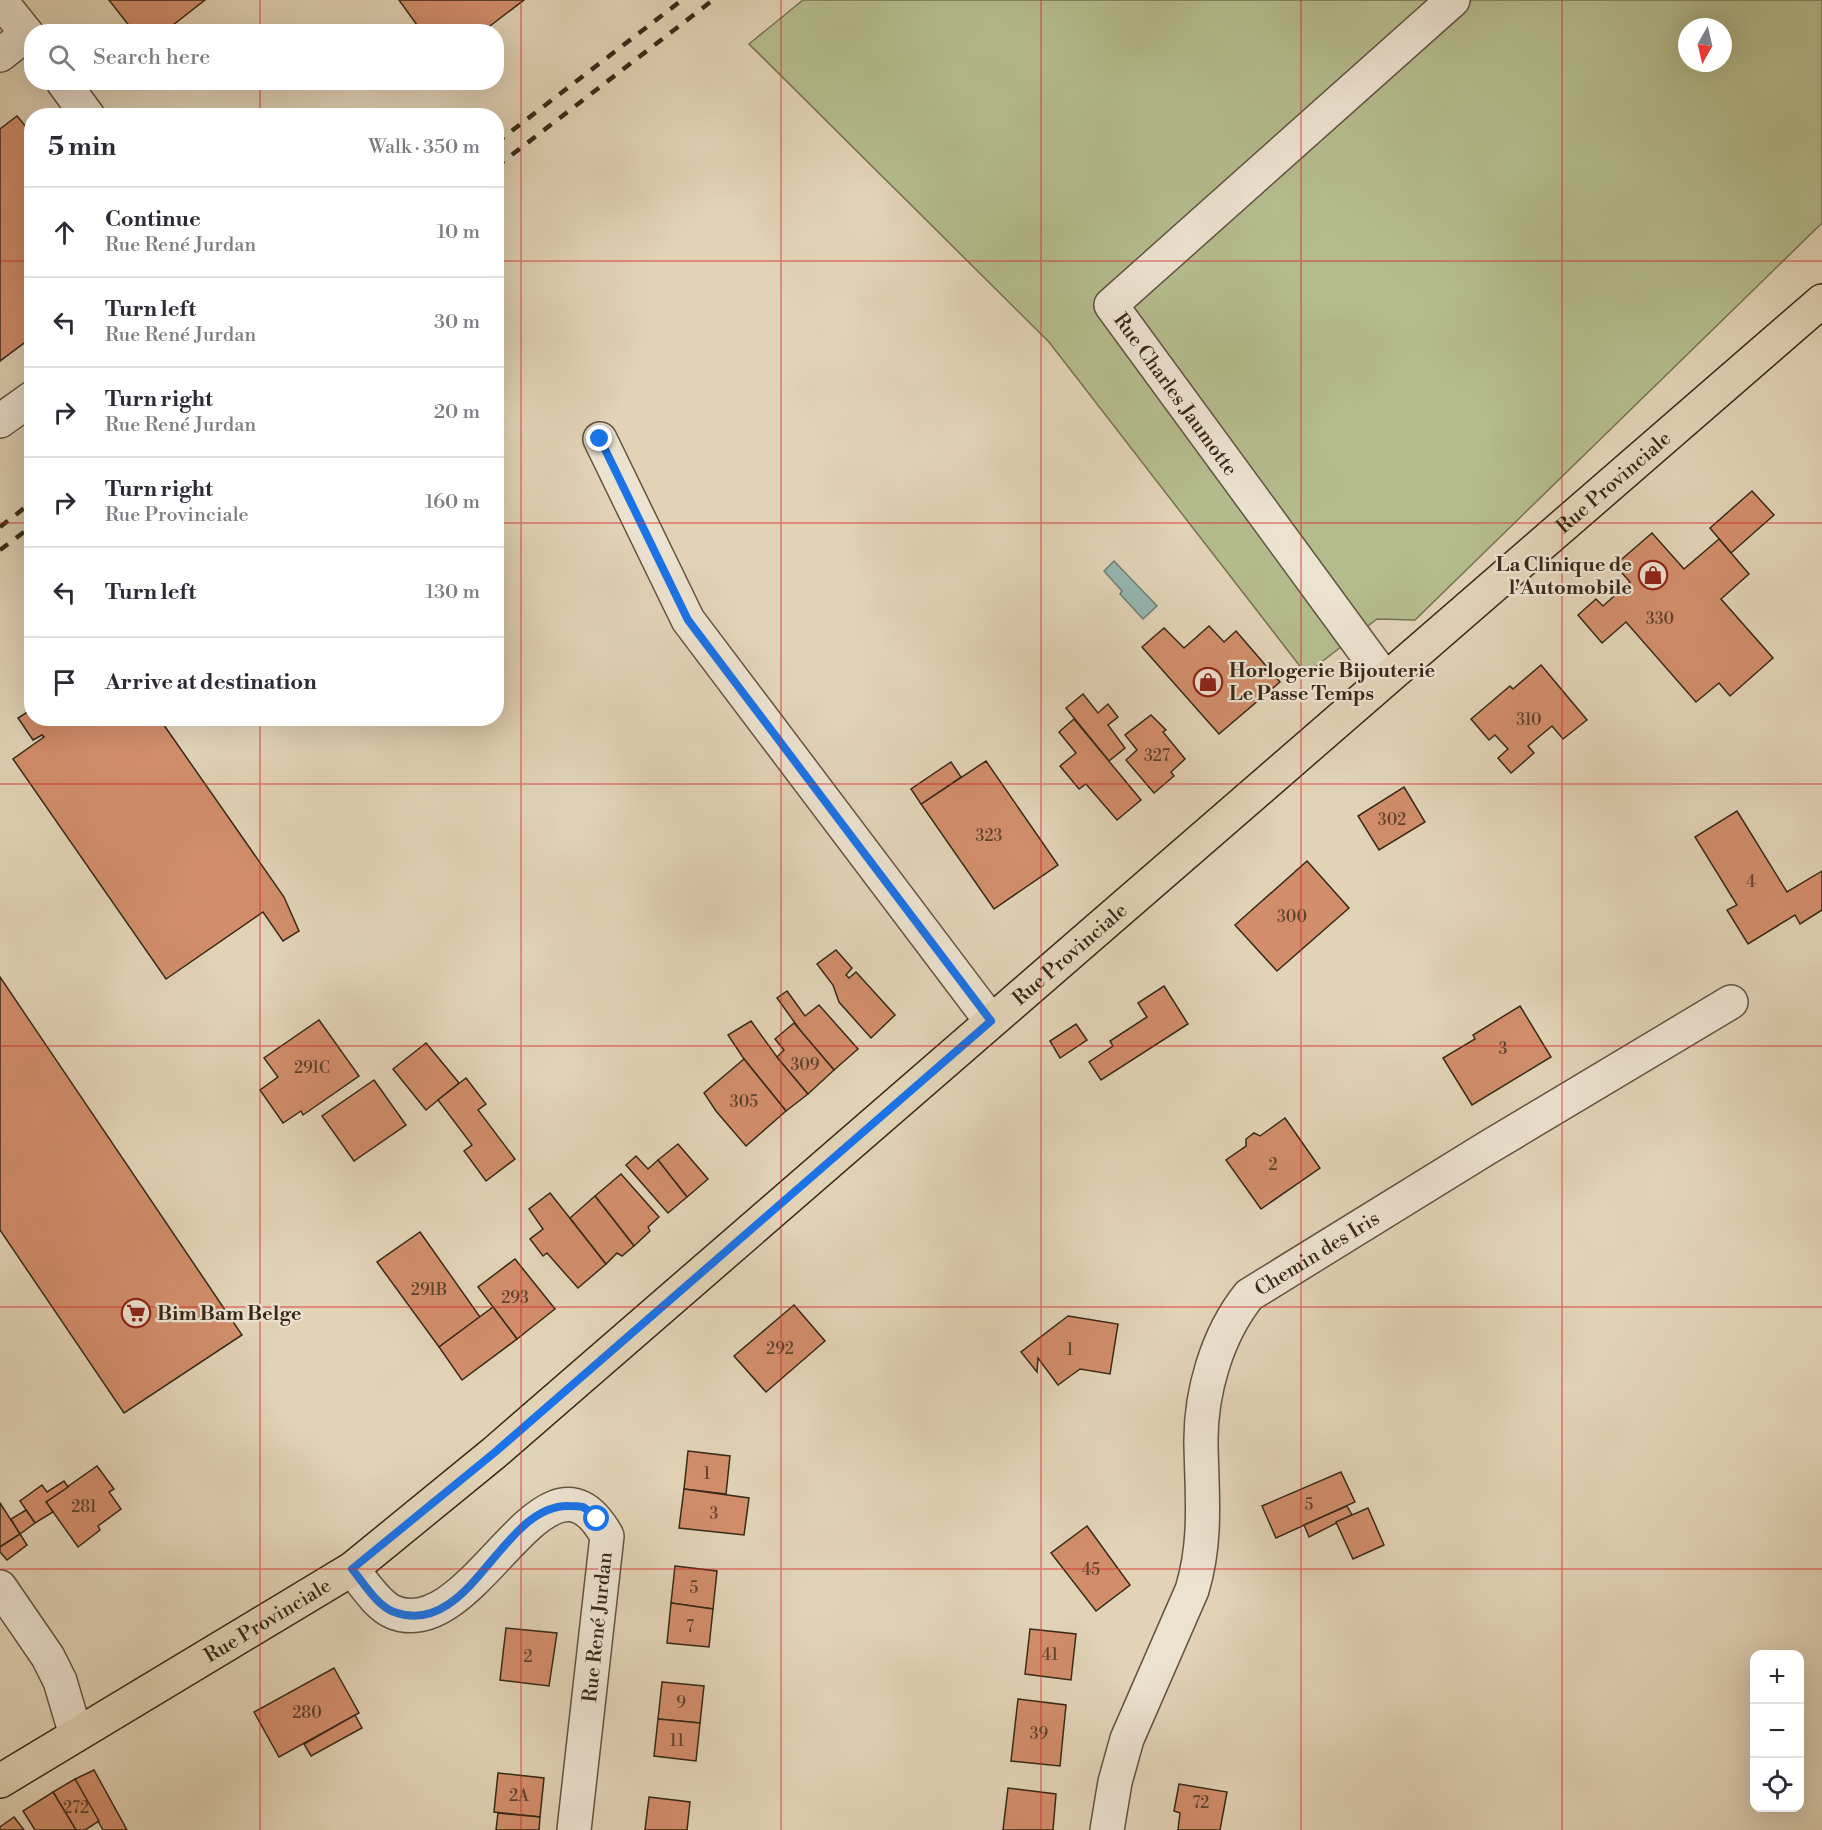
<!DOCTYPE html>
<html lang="en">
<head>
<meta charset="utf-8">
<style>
  :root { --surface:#fff; --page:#f2f2f3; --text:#2b2b33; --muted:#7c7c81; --line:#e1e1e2 }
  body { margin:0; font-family:"Libre Bodoni",serif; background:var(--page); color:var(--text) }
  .controls { position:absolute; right:18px; bottom:18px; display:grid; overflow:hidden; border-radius:12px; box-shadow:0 6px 24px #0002 }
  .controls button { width:54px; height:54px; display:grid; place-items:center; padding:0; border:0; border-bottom:2px solid var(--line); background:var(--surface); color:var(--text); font:30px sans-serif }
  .compass { position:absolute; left:1678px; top:18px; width:54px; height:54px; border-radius:50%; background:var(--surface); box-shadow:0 6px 24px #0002; rotate:188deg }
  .stop { position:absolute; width:18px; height:18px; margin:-14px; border:4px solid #1a73e8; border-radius:50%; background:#fff }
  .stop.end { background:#1a73e8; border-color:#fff; box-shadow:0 2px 6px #0008 }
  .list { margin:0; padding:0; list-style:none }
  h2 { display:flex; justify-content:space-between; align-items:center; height:78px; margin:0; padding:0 24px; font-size:26px }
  h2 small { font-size:20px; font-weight:400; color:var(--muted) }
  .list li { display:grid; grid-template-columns:39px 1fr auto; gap:18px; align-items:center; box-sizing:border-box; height:90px; padding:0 24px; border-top:2px solid var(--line) }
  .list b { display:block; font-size:22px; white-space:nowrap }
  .list p { margin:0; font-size:20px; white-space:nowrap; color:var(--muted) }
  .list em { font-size:20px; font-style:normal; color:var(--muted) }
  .icon { flex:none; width:33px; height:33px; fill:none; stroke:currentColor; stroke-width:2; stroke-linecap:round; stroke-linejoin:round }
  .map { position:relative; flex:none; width:1822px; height:1830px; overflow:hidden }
  .search { position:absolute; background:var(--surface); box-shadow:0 6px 24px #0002; left:24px; top:24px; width:480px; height:66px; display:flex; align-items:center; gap:15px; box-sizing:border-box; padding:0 21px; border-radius:24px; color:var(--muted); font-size:22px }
  .panel { position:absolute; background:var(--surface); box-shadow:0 6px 24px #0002; left:24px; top:108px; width:480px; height:618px; border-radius:24px }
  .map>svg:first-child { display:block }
</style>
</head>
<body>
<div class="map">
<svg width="1822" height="1830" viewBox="0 0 1822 1830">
  <rect width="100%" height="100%" fill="#e2d3b7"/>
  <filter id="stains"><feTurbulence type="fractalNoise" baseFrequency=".00333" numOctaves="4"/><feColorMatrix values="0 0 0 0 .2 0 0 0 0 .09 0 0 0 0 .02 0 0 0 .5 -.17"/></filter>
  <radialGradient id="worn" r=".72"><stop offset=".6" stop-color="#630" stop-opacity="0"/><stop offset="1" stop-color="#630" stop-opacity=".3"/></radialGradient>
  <path fill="#b4bc8d" stroke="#767252" stroke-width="1.5" fill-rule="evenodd" d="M803 0H1822V223L1415 620 1377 619 1306 674 1049 342 749 44ZM1687 27H1723V63H1687Z"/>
  <polygon fill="#95b7b2" stroke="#6f7e74" stroke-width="1.5" points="1114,561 1157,606 1143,619 1120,594 1122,591 1104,571"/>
  <g fill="#d28e6b" stroke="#372918" stroke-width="1.5">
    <polygon points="109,0 205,0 164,32 134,32"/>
    <polygon points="399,0 524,0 482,32 422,32"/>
    <polygon points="17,116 32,134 32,337 0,361 0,129"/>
    <polygon points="1752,491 1774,515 1731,553 1710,528"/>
    <polygon points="1652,533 1684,569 1719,539 1749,574 1721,599 1773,658 1730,696 1719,683 1696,702 1626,622 1602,643 1578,615 1596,599 1603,606 1630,582 1615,565"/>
    <polygon points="1209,626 1224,642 1236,631 1280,682 1219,734 1142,647 1164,628 1184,648"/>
    <polygon points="1541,665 1587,720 1563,739 1552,726 1528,746 1534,753 1511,773 1498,758 1508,749 1495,735 1489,740 1471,719 1510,686 1513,689"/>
    <polygon points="1083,694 1098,713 1108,704 1118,717 1108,725 1125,748 1109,761 1066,708"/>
    <polygon points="32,709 32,718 159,718 284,897 299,931 283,941 263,912 166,979 13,759 44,737 42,735 33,740 18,718"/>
    <polygon points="1151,715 1166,730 1163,732 1185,759 1171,772 1174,776 1154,793 1126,760 1137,750 1125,735"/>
    <polygon points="1074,719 1141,800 1117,820 1086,784 1079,789 1060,766 1076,753 1059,732"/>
    <polygon points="986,761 1058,865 994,909 921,804"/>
    <polygon points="951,762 961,777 921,804 911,789"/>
    <polygon points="1404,787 1425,822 1379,850 1358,816"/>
    <polygon points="1737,811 1787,892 1822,871 1822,910 1800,924 1795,915 1748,944 1727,910 1737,905 1695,837"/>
    <polygon points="1307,861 1349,908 1277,971 1235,925"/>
    <polygon points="836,950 852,968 846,975 849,978 856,972 895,1015 871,1038 839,1002 833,985 817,964"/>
    <polygon points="0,977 242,1335 124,1413 0,1230"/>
    <polygon points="1164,986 1188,1024 1101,1080 1089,1062 1113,1046 1110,1041 1147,1017 1138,1003"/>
    <polygon points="787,991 805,1016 819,1005 858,1049 834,1070 803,1034 777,998"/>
    <polygon points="1520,1006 1551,1057 1472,1105 1443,1058 1475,1039 1473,1035"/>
    <polygon points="319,1020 359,1076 303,1115 301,1111 283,1123 260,1090 278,1077 264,1058"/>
    <polygon points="751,1021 777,1057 808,1094 786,1111 744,1059 728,1035"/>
    <polygon points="794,1023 834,1070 808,1094 777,1057 784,1050 775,1039"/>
    <polygon points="1076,1024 1087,1040 1060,1058 1050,1041"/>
    <polygon points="426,1043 459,1083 426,1110 393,1069"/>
    <polygon points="744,1059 786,1111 746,1146 716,1111 704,1093"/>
    <polygon points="466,1078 486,1104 478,1110 515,1159 486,1181 464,1151 472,1145 438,1100"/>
    <polygon points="374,1080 406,1125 354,1161 322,1116"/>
    <polygon points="1285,1118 1320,1168 1261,1209 1226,1160 1246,1146 1246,1139 1254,1133 1260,1136"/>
    <polygon points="678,1144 708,1179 687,1197 658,1160"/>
    <polygon points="636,1156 648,1169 658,1160 687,1197 668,1213 626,1165"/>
    <polygon points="621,1174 659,1217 648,1227 650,1231 634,1246 595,1196"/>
    <polygon points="550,1193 606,1264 578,1288 547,1253 543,1256 530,1239 543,1229 529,1209"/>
    <polygon points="595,1196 634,1246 622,1256 617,1253 606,1264 570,1218"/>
    <polygon points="420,1232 480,1317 439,1347 377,1262"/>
    <polygon points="515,1259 555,1309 517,1339 478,1287"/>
    <polygon points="794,1305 825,1341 766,1392 734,1356"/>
    <polygon points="493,1307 517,1339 462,1380 439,1347"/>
    <polygon points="1068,1316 1118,1324 1110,1374 1080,1369 1058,1385 1038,1358 1037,1372 1021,1352"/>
    <polygon points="688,1451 730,1456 726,1494 684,1489"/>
    <polygon points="97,1466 114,1489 109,1492 121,1509 98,1526 100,1530 78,1547 46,1502"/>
    <polygon points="1341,1472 1355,1502 1276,1538 1262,1506"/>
    <polygon points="64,1481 68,1487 46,1502 53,1512 35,1523 20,1501 42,1485 47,1492"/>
    <polygon points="684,1489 749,1498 744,1535 679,1528"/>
    <polygon points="0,1503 20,1534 0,1547"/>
    <polygon points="1347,1506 1352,1515 1309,1537 1304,1525"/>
    <polygon points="1368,1508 1384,1545 1353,1559 1336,1522"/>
    <polygon points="26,1510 35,1523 20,1534 11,1519"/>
    <polygon points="1087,1526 1130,1585 1096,1611 1051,1553"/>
    <polygon points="20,1534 27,1545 7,1560 0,1552 0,1547"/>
    <polygon points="675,1566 717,1571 713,1609 671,1603"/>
    <polygon points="671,1603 713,1609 709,1647 667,1643"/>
    <polygon points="506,1628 557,1633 549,1686 500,1680"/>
    <polygon points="1030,1629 1076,1634 1071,1680 1025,1674"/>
    <polygon points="334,1668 359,1713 279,1757 254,1712"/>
    <polygon points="662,1682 704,1686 700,1723 658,1719"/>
    <polygon points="1018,1699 1066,1705 1060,1766 1011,1761"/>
    <polygon points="355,1715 362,1728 311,1756 304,1744"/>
    <polygon points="658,1719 700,1723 696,1761 654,1756"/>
    <polygon points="94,1770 127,1830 103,1830 75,1779"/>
    <polygon points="498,1773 544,1778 540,1817 494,1812"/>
    <polygon points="75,1779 99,1821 85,1830 76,1830 53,1792"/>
    <polygon points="1179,1784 1227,1792 1220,1830 1178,1830 1180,1813 1174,1811"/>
    <polygon points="1008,1788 1056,1794 1053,1830 1003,1830"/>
    <polygon points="53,1792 76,1830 35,1830 23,1811"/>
    <polygon points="649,1797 690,1802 687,1830 645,1830"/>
    <polygon points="498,1813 540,1817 539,1830 496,1830"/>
    <polygon points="14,1817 24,1830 0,1830 0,1827"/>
  </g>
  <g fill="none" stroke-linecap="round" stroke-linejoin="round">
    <g stroke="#625440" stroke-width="36">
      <g id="minor">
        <polyline points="0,0 32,40"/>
        <polyline points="0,55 27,34"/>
        <polyline points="63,82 88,116"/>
        <polyline points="0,421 32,398"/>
        <polyline points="600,439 688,620 991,1021"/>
        <polyline points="1385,679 1111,305 1453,0"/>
        <path d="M352 1569C363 1582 377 1605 393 1612 476 1646 545 1425 607 1536L574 1830"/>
        <polyline points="0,1587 48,1657 60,1681 76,1735"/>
        <path id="s1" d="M1107 1830 1115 1782 1127 1739 1192 1590C1207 1541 1202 1495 1201 1445 1200 1393 1217 1335 1249 1295L1487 1148 1731 1002"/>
      </g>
    </g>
    <g stroke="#372918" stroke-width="36">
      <g id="major">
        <path id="s2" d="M0 1781 352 1569 494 1453 1822 301"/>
      </g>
    </g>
    <use href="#minor" stroke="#ece2d0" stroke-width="33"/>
    <use href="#major" stroke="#e2d3b7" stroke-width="33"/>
    <g stroke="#372918" stroke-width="4.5" stroke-dasharray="10 10" stroke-linecap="butt">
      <polyline points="496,143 682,0"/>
      <polyline points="496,167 713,0"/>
      <polyline points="0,527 32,502"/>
      <polyline points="0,550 32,526"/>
    </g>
  </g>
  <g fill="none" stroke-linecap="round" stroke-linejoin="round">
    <path stroke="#1a73e8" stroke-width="8" d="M597 1519C593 1515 588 1510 583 1507 579 1506 573 1506 569 1506 501 1504 471 1640 394 1612 377 1606 363 1582 352 1569L494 1453 991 1021 688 620 600 439"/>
  </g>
  <path fill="none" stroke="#d62828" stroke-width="1.5" stroke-opacity="0.55" d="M260 0V32M521 0V1830M781 0V1830M1041 0V1830M1301 0V1830M1562 0V1830M260 82V116M0 261H32M496 261H1822M0 523H32M496 523H1822M260 718V1830M0 784H1822M0 1046H1822M0 1307H1822M0 1569H1822"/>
  <defs>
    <g id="shop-ring" transform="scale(1.5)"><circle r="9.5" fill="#ece2d0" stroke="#8f2418" stroke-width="1.5"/><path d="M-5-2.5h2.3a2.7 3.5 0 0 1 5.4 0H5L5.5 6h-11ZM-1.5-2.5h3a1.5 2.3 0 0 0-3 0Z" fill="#8f2418"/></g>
    <g id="supermarket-ring" transform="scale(1.5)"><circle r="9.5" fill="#ece2d0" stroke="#8f2418" stroke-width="1.5"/><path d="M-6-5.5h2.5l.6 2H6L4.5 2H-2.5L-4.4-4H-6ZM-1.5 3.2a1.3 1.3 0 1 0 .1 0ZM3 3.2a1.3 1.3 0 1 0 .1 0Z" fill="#8f2418"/></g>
  </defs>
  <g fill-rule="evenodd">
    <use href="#shop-ring" x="1653" y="575"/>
    <use href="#shop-ring" x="1208" y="682"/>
    <use href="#supermarket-ring" x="136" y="1313"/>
  </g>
  <g text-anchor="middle" stroke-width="4.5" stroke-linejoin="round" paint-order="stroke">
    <g font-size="16" fill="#5e422d">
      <text x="1660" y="624">330</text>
      <text x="1529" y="725">310</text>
      <text x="1157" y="761">327</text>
      <text x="1392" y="825">302</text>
      <text x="989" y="841">323</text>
      <text x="1751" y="887">4</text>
      <text x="1292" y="922">300</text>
      <text x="1503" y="1054">3</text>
      <text x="805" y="1070">309</text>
      <text x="312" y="1073">291C</text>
      <text x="744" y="1107">305</text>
      <text x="1273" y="1170">2</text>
      <text x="429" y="1295">291B</text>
      <text x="515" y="1303">293</text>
      <text x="780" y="1354">292</text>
      <text x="1070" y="1355">1</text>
      <text x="707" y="1479">1</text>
      <text x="1309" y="1510">5</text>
      <text x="84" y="1512">281</text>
      <text x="714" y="1519">3</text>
      <text x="1091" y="1575">45</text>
      <text x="694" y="1593">5</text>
      <text x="690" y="1632">7</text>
      <text x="1050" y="1660">41</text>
      <text x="528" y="1662">2</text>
      <text x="681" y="1708">9</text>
      <text x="307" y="1718">280</text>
      <text x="1039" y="1739">39</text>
      <text x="677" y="1746">11</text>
      <text x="519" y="1801">2A</text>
      <text x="1201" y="1808">72</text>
      <text x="76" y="1813">272</text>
    </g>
    <g font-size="20" fill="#372918" stroke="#ece2d0">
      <text transform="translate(1176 394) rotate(54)" y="7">Rue Charles Jaumotte</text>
      <text dy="7" stroke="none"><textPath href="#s2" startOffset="2076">Rue Provinciale</textPath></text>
      <text dy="7" stroke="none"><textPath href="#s2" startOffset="1356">Rue Provinciale</textPath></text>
      <text dy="7" stroke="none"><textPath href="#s1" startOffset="642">Chemin des Iris</textPath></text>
      <text dy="7" stroke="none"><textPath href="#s2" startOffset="312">Rue Provinciale</textPath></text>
      <text transform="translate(597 1627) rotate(-84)" y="7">Rue René Jurdan</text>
    </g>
    <g font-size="20" font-weight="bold" fill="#372918" stroke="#ece2d0" text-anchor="start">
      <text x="1632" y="571" text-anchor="end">La Clinique de<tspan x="1632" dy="23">l'Automobile</tspan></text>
      <text x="1229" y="677">Horlogerie Bijouterie<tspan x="1229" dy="23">Le Passe Temps</tspan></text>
      <text x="157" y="1320">Bim Bam Belge</text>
    </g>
  </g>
  <rect width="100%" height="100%" filter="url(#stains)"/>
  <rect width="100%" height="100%" fill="url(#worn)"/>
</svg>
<div class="controls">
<button>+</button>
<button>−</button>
<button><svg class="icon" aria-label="locate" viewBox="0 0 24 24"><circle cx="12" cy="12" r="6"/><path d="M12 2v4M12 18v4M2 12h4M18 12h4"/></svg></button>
</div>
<svg class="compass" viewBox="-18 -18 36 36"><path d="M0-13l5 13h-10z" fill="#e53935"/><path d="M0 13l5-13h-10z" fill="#7c7c81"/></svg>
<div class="stop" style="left:597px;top:1519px"></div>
<div class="stop end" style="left:600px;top:439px"></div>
<div class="search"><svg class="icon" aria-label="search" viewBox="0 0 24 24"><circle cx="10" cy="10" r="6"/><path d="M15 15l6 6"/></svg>Search here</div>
<section class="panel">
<h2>5 min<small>Walk · 350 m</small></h2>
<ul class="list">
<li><svg class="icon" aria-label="ahead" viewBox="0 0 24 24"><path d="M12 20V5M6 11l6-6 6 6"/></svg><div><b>Continue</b><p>Rue René Jurdan</p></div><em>10 m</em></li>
<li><svg class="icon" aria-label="left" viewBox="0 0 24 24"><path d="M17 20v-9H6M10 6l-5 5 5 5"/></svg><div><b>Turn left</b><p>Rue René Jurdan</p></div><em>30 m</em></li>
<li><svg class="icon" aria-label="right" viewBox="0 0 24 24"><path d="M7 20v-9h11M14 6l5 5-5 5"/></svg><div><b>Turn right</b><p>Rue René Jurdan</p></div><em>20 m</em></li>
<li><svg class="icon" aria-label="right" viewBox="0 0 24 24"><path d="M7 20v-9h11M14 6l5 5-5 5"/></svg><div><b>Turn right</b><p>Rue Provinciale</p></div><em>160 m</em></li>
<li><svg class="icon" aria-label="left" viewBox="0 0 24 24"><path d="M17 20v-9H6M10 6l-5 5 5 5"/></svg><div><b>Turn left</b></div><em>130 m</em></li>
<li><svg class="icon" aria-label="arrive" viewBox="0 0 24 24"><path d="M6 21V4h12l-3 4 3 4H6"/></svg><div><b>Arrive at destination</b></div></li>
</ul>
</section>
</div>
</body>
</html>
